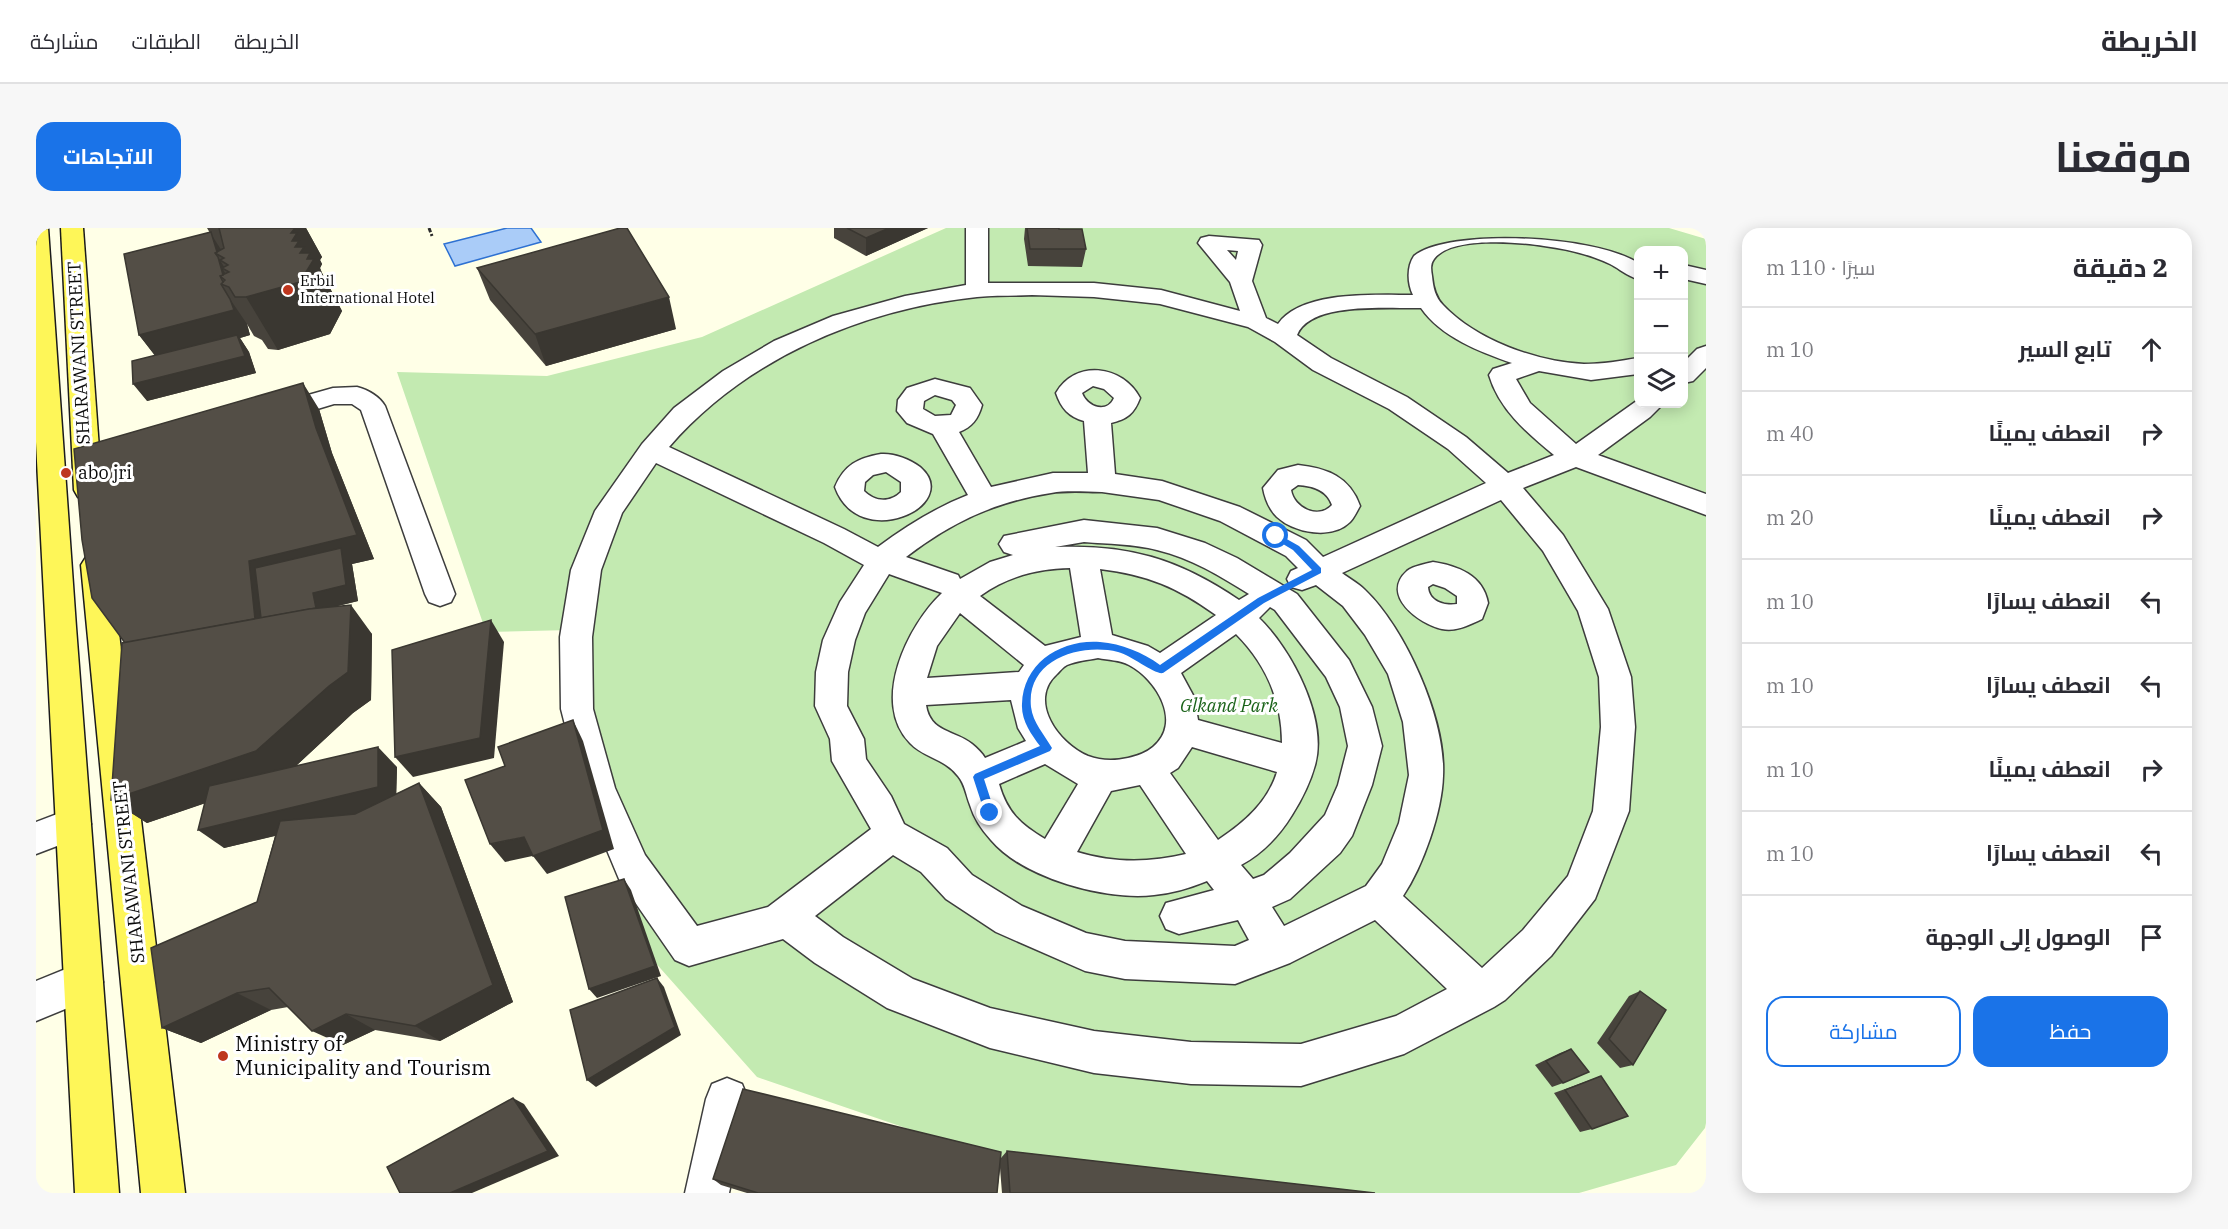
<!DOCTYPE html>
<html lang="ar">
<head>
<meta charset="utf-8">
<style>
  :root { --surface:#fff; --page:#f7f7f7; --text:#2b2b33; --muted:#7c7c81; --line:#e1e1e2; --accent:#1a73e8 }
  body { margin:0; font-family:"IBM Plex Serif",Cairo,serif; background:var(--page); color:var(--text); direction:rtl }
  .controls { position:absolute; right:18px; top:18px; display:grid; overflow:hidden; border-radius:12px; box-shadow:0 3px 15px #0003 }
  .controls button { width:54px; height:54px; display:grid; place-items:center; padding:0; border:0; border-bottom:2px solid var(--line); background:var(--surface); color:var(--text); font:30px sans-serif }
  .stop { position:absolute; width:18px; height:18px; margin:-14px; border:4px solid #1a73e8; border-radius:50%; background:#fff }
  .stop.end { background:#1a73e8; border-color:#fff; box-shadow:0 2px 6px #0008 }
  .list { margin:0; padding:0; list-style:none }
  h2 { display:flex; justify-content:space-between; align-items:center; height:78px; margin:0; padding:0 24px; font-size:26px }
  h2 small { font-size:20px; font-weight:400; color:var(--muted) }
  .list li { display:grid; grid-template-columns:39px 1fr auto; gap:18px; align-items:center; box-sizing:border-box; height:84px; padding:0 24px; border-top:2px solid var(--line) }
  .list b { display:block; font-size:22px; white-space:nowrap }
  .list em { font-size:20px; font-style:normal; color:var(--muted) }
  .actions { display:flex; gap:12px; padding:18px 24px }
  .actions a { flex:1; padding:14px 0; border:2px solid var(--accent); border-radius:18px; text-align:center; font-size:21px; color:var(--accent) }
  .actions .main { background:var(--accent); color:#fff }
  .icon { flex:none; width:33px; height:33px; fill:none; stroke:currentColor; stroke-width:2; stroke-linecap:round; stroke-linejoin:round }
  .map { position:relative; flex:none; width:1670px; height:965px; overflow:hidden; direction:ltr; border-radius:18px }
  header { display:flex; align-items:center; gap:36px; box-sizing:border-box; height:84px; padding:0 30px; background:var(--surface); border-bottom:2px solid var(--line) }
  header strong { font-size:28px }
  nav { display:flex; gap:33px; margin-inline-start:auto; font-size:21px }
  .intro { display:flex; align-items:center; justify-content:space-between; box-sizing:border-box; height:144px; padding:0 36px }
  h1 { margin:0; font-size:42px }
  .button { padding:15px 27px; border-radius:18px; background:var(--accent); color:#fff; font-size:21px; font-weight:700 }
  main { display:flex; gap:36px; padding:0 36px }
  aside { flex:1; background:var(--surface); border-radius:18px; box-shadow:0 3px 15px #0003 }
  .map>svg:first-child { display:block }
</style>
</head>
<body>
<header>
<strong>الخريطة</strong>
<nav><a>الخريطة</a><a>الطبقات</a><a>مشاركة</a></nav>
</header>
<div class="intro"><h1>موقعنا</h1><a class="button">الاتجاهات</a></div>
<main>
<aside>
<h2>2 دقيقة<small>سيرًا · 110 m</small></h2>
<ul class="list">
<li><svg class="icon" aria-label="ahead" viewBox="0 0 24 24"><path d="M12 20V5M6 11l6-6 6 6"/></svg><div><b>تابع السير</b></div><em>10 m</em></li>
<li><svg class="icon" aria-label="right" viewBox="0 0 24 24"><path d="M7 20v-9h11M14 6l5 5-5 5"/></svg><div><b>انعطف يمينًا</b></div><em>40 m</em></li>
<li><svg class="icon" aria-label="right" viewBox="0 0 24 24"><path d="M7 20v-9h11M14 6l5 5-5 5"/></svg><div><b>انعطف يمينًا</b></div><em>20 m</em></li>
<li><svg class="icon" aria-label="left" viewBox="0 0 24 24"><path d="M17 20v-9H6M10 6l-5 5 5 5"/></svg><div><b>انعطف يسارًا</b></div><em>10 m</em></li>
<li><svg class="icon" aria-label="left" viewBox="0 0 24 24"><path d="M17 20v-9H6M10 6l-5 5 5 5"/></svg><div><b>انعطف يسارًا</b></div><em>10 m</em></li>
<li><svg class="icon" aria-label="right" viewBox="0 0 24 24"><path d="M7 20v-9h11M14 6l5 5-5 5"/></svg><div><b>انعطف يمينًا</b></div><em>10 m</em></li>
<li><svg class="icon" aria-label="left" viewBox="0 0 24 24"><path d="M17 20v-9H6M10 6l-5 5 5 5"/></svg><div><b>انعطف يسارًا</b></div><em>10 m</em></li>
<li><svg class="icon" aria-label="arrive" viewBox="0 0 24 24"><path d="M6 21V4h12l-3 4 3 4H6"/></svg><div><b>الوصول إلى الوجهة</b></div></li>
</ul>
<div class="actions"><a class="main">حفظ</a><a>مشاركة</a></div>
</aside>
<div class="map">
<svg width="1670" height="965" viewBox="0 0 1670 965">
  <rect width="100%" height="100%" fill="#ffffe7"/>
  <path fill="#c3eab1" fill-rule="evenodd" d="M910 0H1633L1670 11V895L1669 900 1640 937 1543 965H1253L963 932 721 849 617 732 595 662 534 402 450 404 361 144 511 148 666 109ZM1602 22H1648V176H1602Z"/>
  <polygon fill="#aaccf8" stroke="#2e71d2" stroke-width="1.5" points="471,0 495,0 505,14 419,38 408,16"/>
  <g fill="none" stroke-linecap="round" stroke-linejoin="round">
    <g stroke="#3d3d3d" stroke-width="3">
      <g id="minor">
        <path d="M930 0H952V55H1058L1125 62 1204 83 1194 54 1162 15 1165 10 1173 8 1223 12 1226 17 1216 53 1230 90 1242 96C1266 62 1340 67 1377 67 1371 55 1371 38 1378 28 1412 0 1559 7 1602 35V51C1591 48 1584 41 1574 36 1553 26 1531 21 1508 18 1482 14 1415 8 1398 31 1394 36 1395 42 1396 48 1397 59 1399 69 1407 77 1440 112 1501 134 1548 136 1567 136 1584 133 1602 130V146L1555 152 1503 143 1480 151 1494 175 1540 216 1602 172V176H1627L1614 189 1562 227 1670 266V287L1540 239 1487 260 1527 307 1572 381 1595 449 1599 499 1593 583 1559 671 1515 728 1469 772 1458 779 1368 826 1265 858 1155 856 1058 845 954 820 851 780 779 735 747 711 653 738 639 732 583 651 545 560 525 481 524 409 535 342 559 283 606 216 638 180 687 143 738 113 797 88 869 68 930 57ZM1191 22 1202 23 1200 32ZM996 67 1058 69 1124 76 1212 99 1239 114 1277 142 1353 181 1412 221 1450 255 1287 329 1270 312 1204 279 1126 253 1079 246 1075 195C1091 191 1098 186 1104 170 1087 137 1039 131 1020 165 1025 180 1033 189 1048 193L1052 245H1017L955 259 923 204C936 199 942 191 946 177L934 160 899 151 871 160 862 172 861 183 871 195 897 206 932 267C899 280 870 298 842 319L808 301 633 219C709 131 826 81 941 69 959 67 978 68 996 67ZM1385 80C1405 109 1444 124 1476 135L1457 141 1453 147C1463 181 1491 205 1518 227L1472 245 1430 209 1371 169 1295 130 1261 107C1275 73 1353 81 1385 80ZM1057 158 1068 161 1078 170C1071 186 1051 179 1046 165ZM899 167 916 172 920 177 915 187 899 188 887 181 888 173ZM620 235 788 315 828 337 804 374 787 412 780 444 779 478 794 511 796 533 835 601 732 679 661 698 609 627 579 560 557 481 556 409 565 342 586 285ZM1066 264 1123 272 1184 293 1250 328 1262 340 1255 343 1251 351 1255 359 1266 362 1280 357 1307 378 1329 407 1352 446 1367 494 1373 547 1363 595 1346 636 1330 658 1248 698 1236 679 1254 671 1304 625 1316 608 1336 557 1346 518 1336 479 1313 432 1261 366 1201 330 1169 315 1121 300 1048 292 968 308 963 316 968 324 977 327 954 334 924 351 922 347 870 329C916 294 958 274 1015 265 1032 262 1050 264 1066 264ZM1465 272 1507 323 1542 383 1563 449 1565 499 1557 583 1532 648 1487 702 1446 740 1367 668C1387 638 1406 584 1407 548 1410 491 1369 400 1329 362 1322 355 1314 351 1306 345ZM1048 314C1072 316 1098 316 1121 322 1155 330 1184 348 1213 366L1203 372C1143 331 1092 316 1019 319ZM1034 340 1045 409 1009 418 944 368C972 348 1001 341 1034 340ZM1064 341C1112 347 1141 359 1180 387L1124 425 1112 418 1076 407ZM853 346 906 365C872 397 834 474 874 515 888 530 908 530 922 548 929 556 930 567 934 577 938 590 945 601 955 612 987 650 1070 673 1118 667 1137 665 1154 660 1171 653L1178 662 1130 675 1124 688 1130 701 1143 706 1202 692 1213 712 1199 718 1089 713 1050 705 986 678 936 647 911 620 868 596 855 568 830 531 828 511 811 478 812 444 819 412 829 385ZM1234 379 1239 382 1290 449 1304 479 1312 518 1302 557 1289 587 1254 625 1228 647 1217 651 1205 637C1227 625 1243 608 1256 587 1266 571 1274 555 1279 537 1292 491 1256 422 1223 390ZM924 385 988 437 983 444 891 450 901 418ZM1200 406C1230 436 1246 473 1246 515L1162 492 1158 469 1145 445ZM1062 430C1072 432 1084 432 1093 437 1120 451 1147 494 1117 519 1110 525 1101 528 1092 530 1079 533 1065 533 1052 528 1023 516 991 473 1021 446 1024 443 1027 439 1031 437 1040 433 1052 432 1062 430ZM975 472 982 500 990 513 949 530C946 525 941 520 936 516 919 502 894 505 890 477ZM1156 519 1241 544C1232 574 1208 595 1182 612L1134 545 1142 540ZM1009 536 1042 556 1009 611C984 596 971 584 963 556ZM1104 557 1150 626C1113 635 1077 635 1041 624L1075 563ZM857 627 885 644 910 671 960 704 1049 743 1089 751 1199 756 1254 735 1339 692 1411 761 1360 788 1265 816 1155 814 1058 803 954 780 877 751 807 709 779 688Z"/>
        <polygon points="1648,37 1670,42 1670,56 1648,51"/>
        <polygon points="1670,118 1670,140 1657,153 1648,155 1648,134 1661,121"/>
        <path d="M321 159C332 162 343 168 349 178L419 366 415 374 404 378 393 374 389 366 325 182 316 176H298L235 195 226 192 222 186 226 180 297 160Z"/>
        <path d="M845 226C857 225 874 231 884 239 928 277 823 326 799 259 808 237 822 230 845 226ZM850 244 865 254V264C854 275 839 274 828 263L829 254 837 247Z"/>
        <path d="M1262 237C1291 240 1314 249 1324 278 1321 283 1318 290 1314 294 1296 312 1258 305 1241 289 1233 281 1229 271 1227 260L1242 242ZM1262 257C1277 258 1291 262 1296 277 1282 292 1258 280 1255 262Z"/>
        <path d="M1397 334C1422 338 1447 347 1452 375L1446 391C1433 397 1420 404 1406 401 1383 396 1344 367 1371 343 1377 338 1389 336 1397 334ZM1397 356 1409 360 1421 368V376C1409 378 1393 374 1392 359Z"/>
        <polygon points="37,580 50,585 55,596 50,607 0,626 0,594"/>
        <polygon points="47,734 61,740 67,754 61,768 0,793 0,753"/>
        <polygon points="691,850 706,856 712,871 693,965 649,965 670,871 676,856"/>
      </g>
    </g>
    <g stroke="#1b1b1b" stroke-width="3">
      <g id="major">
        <polygon points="0,0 12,0 40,399 83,965 39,965 0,214"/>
        <polygon points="25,0 47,0 66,262 62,269 52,272 42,269 38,262"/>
        <polygon points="60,326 70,329 75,337 149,965 105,965 45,337 50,329"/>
      </g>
    </g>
    <polyline stroke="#2c2c2c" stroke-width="3" stroke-dasharray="4.5 2" stroke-linecap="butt" points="393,0 396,8"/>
    <use href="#minor" fill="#fff" fill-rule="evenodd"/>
    <use href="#major" fill="#fef658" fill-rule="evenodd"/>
  </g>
  <g fill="#47433c">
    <polygon points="171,0 270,0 286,29 284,32 286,36 284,40 286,45 306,83 294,106 242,122 232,121 226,112 218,108 211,96 214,107 204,110 213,124 220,145 111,173 119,127 103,107 174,5"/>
    <polygon points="798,0 892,0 830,28 798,10"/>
    <polygon points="989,0 1023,0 1023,1 1050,21 1046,39 992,38 988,11"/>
    <polygon points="441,40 640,101 510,138 454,72"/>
    <polygon points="283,181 296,225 338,331 316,336 322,373 302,378 336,406 335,472 317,485 260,538 361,539 360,566 383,555 405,579 477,774 404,813 339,802 307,817 252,779 235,782 165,815 126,800 221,674 239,608 188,620 169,575 111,595 75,572"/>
    <polygon points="1604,763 1597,837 1584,840 1561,815 1593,768"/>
    <polygon points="1535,821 1527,855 1516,859 1499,837 1524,825"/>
    <polygon points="1565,848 1556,901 1544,904 1518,865"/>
    <polygon points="971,923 1339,965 966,965 964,940 961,965 711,965 685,957 677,951 965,930"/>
  </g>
  <g fill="#3a3731">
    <polygon points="255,0 270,0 286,29 284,32 286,36 284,40 286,45 306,83 294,106 242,122 210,69 256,13"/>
    <polygon points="853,0 892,0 830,28 830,10"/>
    <polygon points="175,6 191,31 181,26"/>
    <polygon points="182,29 190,42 186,40 200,62 189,52"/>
    <polygon points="633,69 640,101 510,138 499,106"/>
    <polygon points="194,71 211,96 214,107 204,110 213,124 220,145 111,173 97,156 123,133 103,107"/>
    <polygon points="267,155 283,181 296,225 338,331 316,336 322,373 289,381 119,443 213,333 280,200"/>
    <polygon points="315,377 336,406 335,472 317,485 249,548 111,595 75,572"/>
    <polygon points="455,392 468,414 458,530 377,549 359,529"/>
    <polygon points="537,492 547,513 578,621 511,646 497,628"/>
    <polygon points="342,519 361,539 360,579 188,620 162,602"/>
    <polygon points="383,555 405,579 477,774 404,813 379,798"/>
    <polygon points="488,609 501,627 469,634 454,616"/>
    <polygon points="588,651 595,662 625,748 561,770 553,761"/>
    <polygon points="621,750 628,759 645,807 560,859 551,852"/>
    <polygon points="201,765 235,782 165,815 126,800"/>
    <polygon points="310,786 339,802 307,817 276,803"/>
    <polygon points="477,870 488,876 523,928 436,965 414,965"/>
  </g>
  <g fill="#534e46" stroke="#3a3731" stroke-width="1.5">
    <polygon points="183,0 259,0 255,5 261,5 256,13 263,13 259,19 268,19 264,25 274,25 271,31 278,31 264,54 210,69 199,69 193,59 185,56 189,52 184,48 193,44 186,40 192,37 184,32 188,30 179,25 188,20"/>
    <polygon points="584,0 591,0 633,69 499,106 441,40"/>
    <polygon points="811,0 853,0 830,10"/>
    <polygon points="991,0 1023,0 1023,1 1046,1 1050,21 994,21"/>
    <polygon points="175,4 181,24 179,25 182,29 187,47 184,48 187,54 185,56 194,71 198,82 103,107 88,26"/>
    <polygon points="201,107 209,128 97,156 96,133"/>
    <polygon points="267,155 280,200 321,307 213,333 219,391 89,415 56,370 46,312 38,221"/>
    <polygon points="305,320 310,357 277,365 280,380 225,390 219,340"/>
    <polygon points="315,377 312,444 293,458 220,523 75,572 86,415 273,381"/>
    <polygon points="455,392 444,510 359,529 356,422"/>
    <polygon points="537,492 567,602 497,628 488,609 454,616 429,552 469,538 462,519"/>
    <polygon points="342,519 342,559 162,602 173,558"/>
    <polygon points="383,555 457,757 379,798 310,786 276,803 233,760 201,765 126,800 115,720 221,674 244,593 319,586"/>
    <polygon points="588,651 619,738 553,761 529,669"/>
    <polygon points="621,750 639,799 551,852 534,782"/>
    <polygon points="1604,763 1630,782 1597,837 1573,811"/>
    <polygon points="1535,821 1553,844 1527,855 1510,833"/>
    <polygon points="1565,848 1592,888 1556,901 1529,862"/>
    <polygon points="707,861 965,924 961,965 722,965 677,951"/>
    <polygon points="477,870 512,923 414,965 364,965 351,939"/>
    <polygon points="971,923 1339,965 974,965"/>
  </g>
  <path fill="#1a73e8" d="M1240 305 1263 318 1285 340V345L1228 375 1127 445C1119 447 1095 427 1082 424 1045 415 990 431 995 479 997 495 1008 506 1016 520L1014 523 948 551 959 585 954 590 950 589 937 549 939 546 1004 518C995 506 985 492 986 476 987 435 1025 411 1064 414 1086 416 1106 424 1124 437L1222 370 1276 342 1257 322 1237 310 1236 308Z"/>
  <g fill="#be361e" stroke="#fff" stroke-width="2">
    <circle cx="252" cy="62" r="6"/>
    <circle cx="30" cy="245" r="6"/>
    <circle cx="187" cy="828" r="6"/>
  </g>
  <g text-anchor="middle" stroke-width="6" stroke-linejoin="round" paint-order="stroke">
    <g font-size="15" fill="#0a0a0a" stroke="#fff" text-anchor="start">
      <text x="264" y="58">Erbil<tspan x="264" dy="17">International Hotel</tspan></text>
    </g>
    <g font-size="18" fill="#0a0a0a" stroke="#fff">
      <text transform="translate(43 125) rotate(-93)" y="6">SHARAWANI STREET</text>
      <text transform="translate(93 644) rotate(-96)" y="6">SHARAWANI STREET</text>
    </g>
    <g font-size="18" fill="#0a0a0a" stroke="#fff" text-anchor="start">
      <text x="42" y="251">abo jri</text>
    </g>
    <g font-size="18" font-style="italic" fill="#1a6319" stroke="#fff">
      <text x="1193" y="484">Glkand Park</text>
    </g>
    <g font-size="21" fill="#0a0a0a" stroke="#fff" text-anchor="start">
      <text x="199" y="823">Ministry of<tspan x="199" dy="24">Municipality and Tourism</tspan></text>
    </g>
  </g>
</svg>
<div class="controls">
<button>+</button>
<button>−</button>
<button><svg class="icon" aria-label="layers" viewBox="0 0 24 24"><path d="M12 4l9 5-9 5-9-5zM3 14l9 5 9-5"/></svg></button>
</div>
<div class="stop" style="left:1240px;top:308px"></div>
<div class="stop end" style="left:954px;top:585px"></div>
</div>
</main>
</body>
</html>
